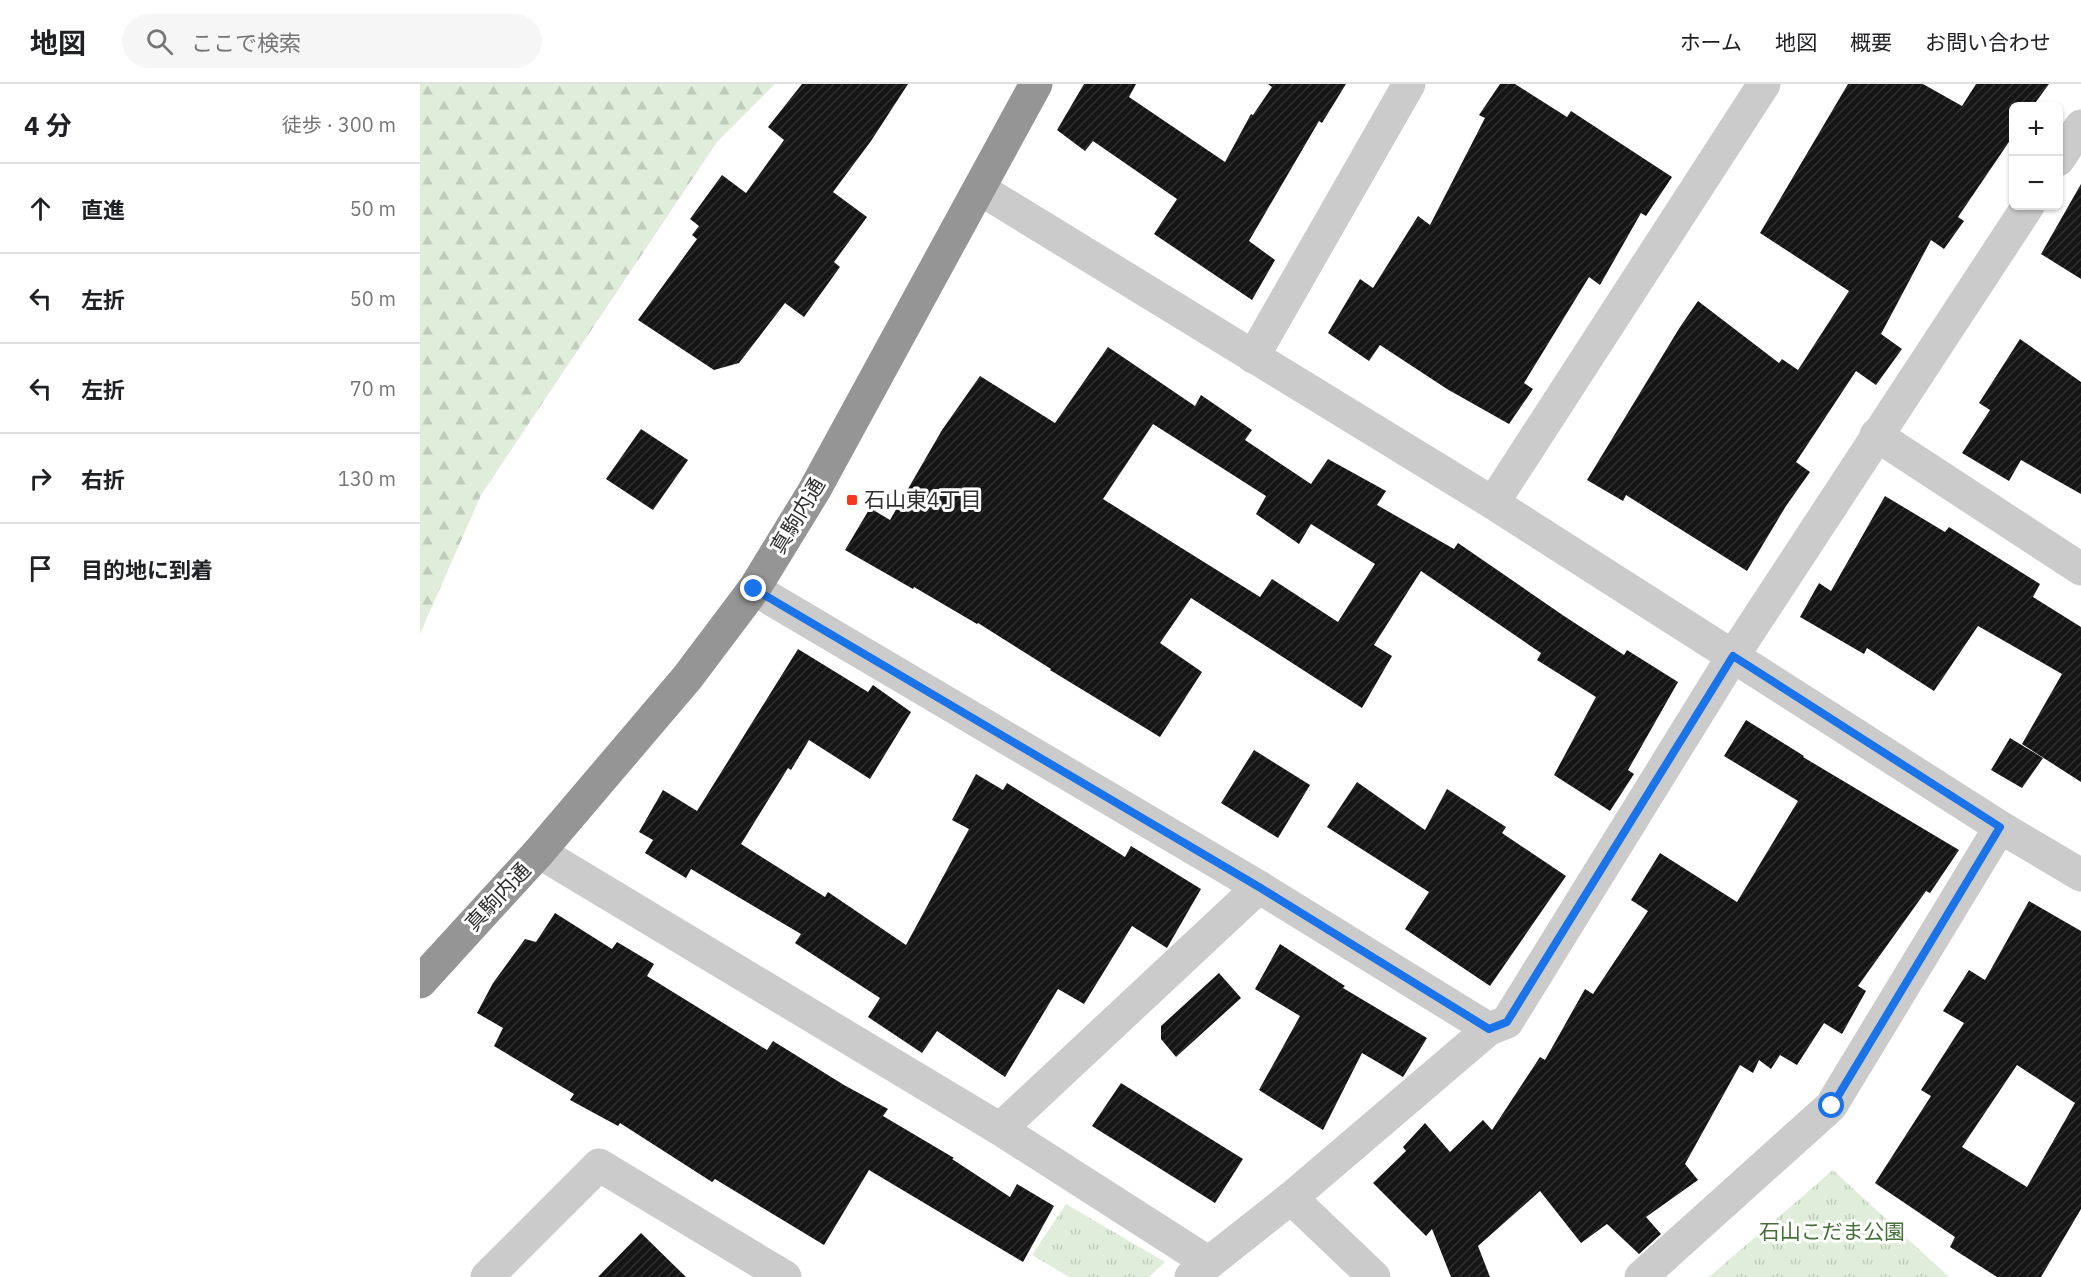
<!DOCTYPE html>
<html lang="ja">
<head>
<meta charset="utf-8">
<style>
  :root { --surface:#fff; --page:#f6f6f6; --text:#202124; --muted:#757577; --line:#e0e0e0 }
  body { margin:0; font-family:"IBM Plex Sans","Noto Sans JP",sans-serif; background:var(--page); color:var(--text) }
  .controls { position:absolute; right:18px; top:18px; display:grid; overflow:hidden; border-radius:9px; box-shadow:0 2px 4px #0004 }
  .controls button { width:54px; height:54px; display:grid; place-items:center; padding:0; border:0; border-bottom:2px solid var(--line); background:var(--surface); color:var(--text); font:30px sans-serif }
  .stop { position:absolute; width:18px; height:18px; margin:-14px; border:4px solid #1a73e8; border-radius:50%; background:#fff }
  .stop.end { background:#1a73e8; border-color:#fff; box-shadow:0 2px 6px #0008 }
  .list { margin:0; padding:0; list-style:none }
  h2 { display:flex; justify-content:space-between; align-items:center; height:78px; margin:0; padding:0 24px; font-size:26px }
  h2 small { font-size:20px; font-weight:400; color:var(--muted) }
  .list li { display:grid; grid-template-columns:39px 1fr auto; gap:18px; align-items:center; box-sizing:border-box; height:90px; padding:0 24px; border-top:2px solid var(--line) }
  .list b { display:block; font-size:22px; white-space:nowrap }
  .list em { font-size:20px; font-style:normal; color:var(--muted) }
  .icon { flex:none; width:33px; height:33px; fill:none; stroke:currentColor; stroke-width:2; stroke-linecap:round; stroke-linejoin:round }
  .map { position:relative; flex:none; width:1661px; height:1193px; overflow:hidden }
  header { display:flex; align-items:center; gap:36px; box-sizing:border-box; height:84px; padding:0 30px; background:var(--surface); border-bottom:2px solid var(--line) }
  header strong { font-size:28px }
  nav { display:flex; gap:33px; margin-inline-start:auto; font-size:21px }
  .search { width:420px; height:54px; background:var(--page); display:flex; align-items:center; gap:15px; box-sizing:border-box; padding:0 21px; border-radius:33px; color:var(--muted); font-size:22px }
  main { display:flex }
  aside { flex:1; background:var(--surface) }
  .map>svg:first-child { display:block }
</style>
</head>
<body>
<header>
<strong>地図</strong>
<div class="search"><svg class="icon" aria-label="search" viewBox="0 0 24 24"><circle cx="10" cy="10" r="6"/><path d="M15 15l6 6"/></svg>ここで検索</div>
<nav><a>ホーム</a><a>地図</a><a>概要</a><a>お問い合わせ</a></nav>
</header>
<main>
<aside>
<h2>4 分<small>徒歩 · 300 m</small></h2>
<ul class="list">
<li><svg class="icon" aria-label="ahead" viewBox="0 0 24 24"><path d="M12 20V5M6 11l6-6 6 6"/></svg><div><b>直進</b></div><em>50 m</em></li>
<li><svg class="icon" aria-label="left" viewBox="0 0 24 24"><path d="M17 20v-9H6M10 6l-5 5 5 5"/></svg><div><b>左折</b></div><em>50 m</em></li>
<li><svg class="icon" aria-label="left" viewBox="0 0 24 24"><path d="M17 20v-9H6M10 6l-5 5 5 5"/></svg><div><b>左折</b></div><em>70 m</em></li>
<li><svg class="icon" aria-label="right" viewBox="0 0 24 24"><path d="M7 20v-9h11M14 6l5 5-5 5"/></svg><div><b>右折</b></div><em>130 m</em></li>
<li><svg class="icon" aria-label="arrive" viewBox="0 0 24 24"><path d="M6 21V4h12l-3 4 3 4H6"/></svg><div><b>目的地に到着</b></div></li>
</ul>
</aside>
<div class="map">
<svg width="1661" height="1193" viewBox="0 0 1661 1193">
  <defs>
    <pattern id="grass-tufts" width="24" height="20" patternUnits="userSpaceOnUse" patternTransform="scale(1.5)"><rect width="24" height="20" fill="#e0edda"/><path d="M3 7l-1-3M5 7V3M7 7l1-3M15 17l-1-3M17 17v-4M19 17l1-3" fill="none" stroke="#c0ccbb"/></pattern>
    <pattern id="forest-firs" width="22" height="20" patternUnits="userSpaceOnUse" patternTransform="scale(1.5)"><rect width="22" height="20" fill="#e0edda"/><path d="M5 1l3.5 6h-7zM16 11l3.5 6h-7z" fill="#c0ccbb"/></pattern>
    <pattern id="building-hatch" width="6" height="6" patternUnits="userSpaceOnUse" patternTransform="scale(1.5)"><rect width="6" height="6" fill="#151515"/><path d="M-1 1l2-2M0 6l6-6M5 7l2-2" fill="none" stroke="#2f2f2f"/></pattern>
  </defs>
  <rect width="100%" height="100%" fill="#fff"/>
  <g fill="url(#grass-tufts)">
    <polygon points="1413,1086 1529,1193 1289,1193"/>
    <polygon points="646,1120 745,1178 729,1193 649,1193 612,1171"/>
  </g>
  <polygon fill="url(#forest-firs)" points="0,0 355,0 297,58 61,411 0,550"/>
  <g fill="url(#building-hatch)" fill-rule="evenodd">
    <polygon points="382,0 488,0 451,57 413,108 447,133 414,178 420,183 384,233 365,219 319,279 294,286 218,236 277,155 272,151 279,142 270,135 302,91 326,109 364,56 348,43"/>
    <polygon points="664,0 716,0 709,13 805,78 831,30 833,31 852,3 848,0 926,0 902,39 899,37 829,157 855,176 832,216 734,150 757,115 673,57 665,67 637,46"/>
    <polygon points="1080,0 1095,0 1147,33 1151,27 1252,93 1226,132 1221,129 1180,201 1169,193 1104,299 1113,305 1089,340 1027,305 960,261 949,277 908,249 940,195 953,204 998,132 1010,141 1065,34 1059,31"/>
    <polygon points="1428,0 1503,0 1542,22 1556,0 1629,0 1613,22 1593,22 1593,52 1538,133 1544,137 1524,165 1511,156 1461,250 1482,265 1456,301 1436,287 1376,378 1390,388 1366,422 1327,487 1206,411 1203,417 1167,396 1260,243 1278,217 1359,279 1362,275 1378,286 1429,207 1340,149"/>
    <polygon points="1661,100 1661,195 1621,170"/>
    <polygon points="1600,255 1661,298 1661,410 1601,376 1589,397 1542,369 1570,326 1559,319"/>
    <path d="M688 263 775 322 781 311 832 346 825 356 891 400 908 375 966 407 957 421 1034 465 1038 459 1144 532 1204 571 1207 566 1258 598 1208 686 1214 690 1190 727 1134 691 1176 613 1117 576 1121 569 1001 487 954 561 972 572 942 624 771 514 740 559 782 588 740 653 630 586 631 585 558 539 557 540 494 503 493 505 425 466 450 424 470 436 522 346 560 292 635 339ZM733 340 846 412 836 430 879 460 891 440 955 480 918 538 852 495 840 513 683 415Z"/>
    <polygon points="221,345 268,376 233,426 186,395"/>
    <polygon points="1465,412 1525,448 1529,443 1620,500 1613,513 1661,543 1661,698 1602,660 1642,590 1558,542 1514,607 1447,564 1444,570 1380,533 1399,499 1411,507"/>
    <polygon points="378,565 448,608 453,601 491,628 450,695 389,656 371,686 368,684 321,760 405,813 408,808 486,861 549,745 532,736 556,690 583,706 587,699 705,773 711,762 781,805 747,864 712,842 664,920 638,905 585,993 517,947 502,969 448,933 460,914 375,859 381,850 271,785 266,794 225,769 233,756 219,748 243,706 277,727"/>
    <polygon points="1326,636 1384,672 1383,673 1539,766 1510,809 1506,807 1438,902 1446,907 1422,950 1404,939 1377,981 1360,971 1351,985 1339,976 1333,989 1320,981 1265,1080 1278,1096 1226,1133 1241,1150 1219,1170 1187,1140 1161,1159 1120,1107 1058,1162 1070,1193 1031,1193 1012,1145 1006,1152 953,1099 986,1067 983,1063 1005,1039 1030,1068 1063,1036 1072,1046 1120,973 1125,976 1165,905 1173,910 1228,827 1211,816 1240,769 1317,818 1378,717 1304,672"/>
    <polygon points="1590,654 1623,674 1602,704 1571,686"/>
    <polygon points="834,666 890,701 858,754 801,719"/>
    <polygon points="937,698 1005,746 1027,705 1086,743 1082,749 1146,792 1070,902 985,845 1009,808 907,743"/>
    <path d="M1609 817 1661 847V1125L1621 1193H1577L1530 1163 1535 1153 1455 1099 1511 1012 1501 1006 1544 939 1523 927 1549 886 1565 896ZM1597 981 1655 1019 1607 1103 1542 1063Z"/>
    <polygon points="135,829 192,865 197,858 234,880 227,892 347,966 353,957 424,1001 468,1025 463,1032 534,1074 532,1075 590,1113 597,1100 634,1122 603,1178 449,1086 404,1161 295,1095 292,1098 200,1039 198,1042 150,1016 154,1010 74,962 83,944 57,929 73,899 105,855 116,858"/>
    <polygon points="860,860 925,902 923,904 1007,954 983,993 942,969 903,1046 839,1006 880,932 835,905"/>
    <polygon points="799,889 821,914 756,973 741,955 741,942"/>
    <polygon points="701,999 823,1075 795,1119 672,1042"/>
    <polygon points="221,1149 266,1193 178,1193"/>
  </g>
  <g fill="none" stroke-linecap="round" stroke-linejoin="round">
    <g stroke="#cbcbcb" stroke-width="33">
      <polyline points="1638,76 1661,42"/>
      <polyline points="560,105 1073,419 1580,743 1661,791"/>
      <polyline points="833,273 989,0"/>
      <polyline points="1456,351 1661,485"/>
      <polyline points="1073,419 1344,0"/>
      <polyline points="334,505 839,803 1069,945"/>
      <polyline points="119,768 580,1045 789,1179"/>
      <polyline points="580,1045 839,803"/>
      <polyline points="871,1114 954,1193"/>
      <polyline points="67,1193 179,1081 365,1193"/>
      <polyline points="771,1193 871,1114 1069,945 1087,938 1313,572 1608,122"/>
      <polyline points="1221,1193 1411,1022 1580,743"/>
    </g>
    <polyline stroke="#959595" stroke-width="33" points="0,898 119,768 267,594 334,505 394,407 616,0"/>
  </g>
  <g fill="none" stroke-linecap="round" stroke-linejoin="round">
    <polyline stroke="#1a73e8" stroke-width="8" points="334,505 839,803 1069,945 1087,938 1313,572 1580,743 1412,1022"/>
  </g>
  <rect fill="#f6371e" stroke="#fff" stroke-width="2" x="426" y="410" width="12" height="12" rx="3"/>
  <g text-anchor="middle" stroke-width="6" stroke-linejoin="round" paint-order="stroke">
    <g font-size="21" fill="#2e2e2e" stroke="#fff" text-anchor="start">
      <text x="444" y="423">石山東4丁目</text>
    </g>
    <g font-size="21" fill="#2e2e2e" stroke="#fff">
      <text transform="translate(378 432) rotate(-59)" y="7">真駒内通</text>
      <text transform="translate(78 813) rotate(-47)" y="7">真駒内通</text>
    </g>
    <g font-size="21" fill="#466e37" stroke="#fff">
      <text x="1412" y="1155">石山こだま公園</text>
    </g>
  </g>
</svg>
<div class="controls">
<button>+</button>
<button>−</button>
</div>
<div class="stop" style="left:1412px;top:1022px"></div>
<div class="stop end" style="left:334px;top:505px"></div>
</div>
</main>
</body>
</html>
